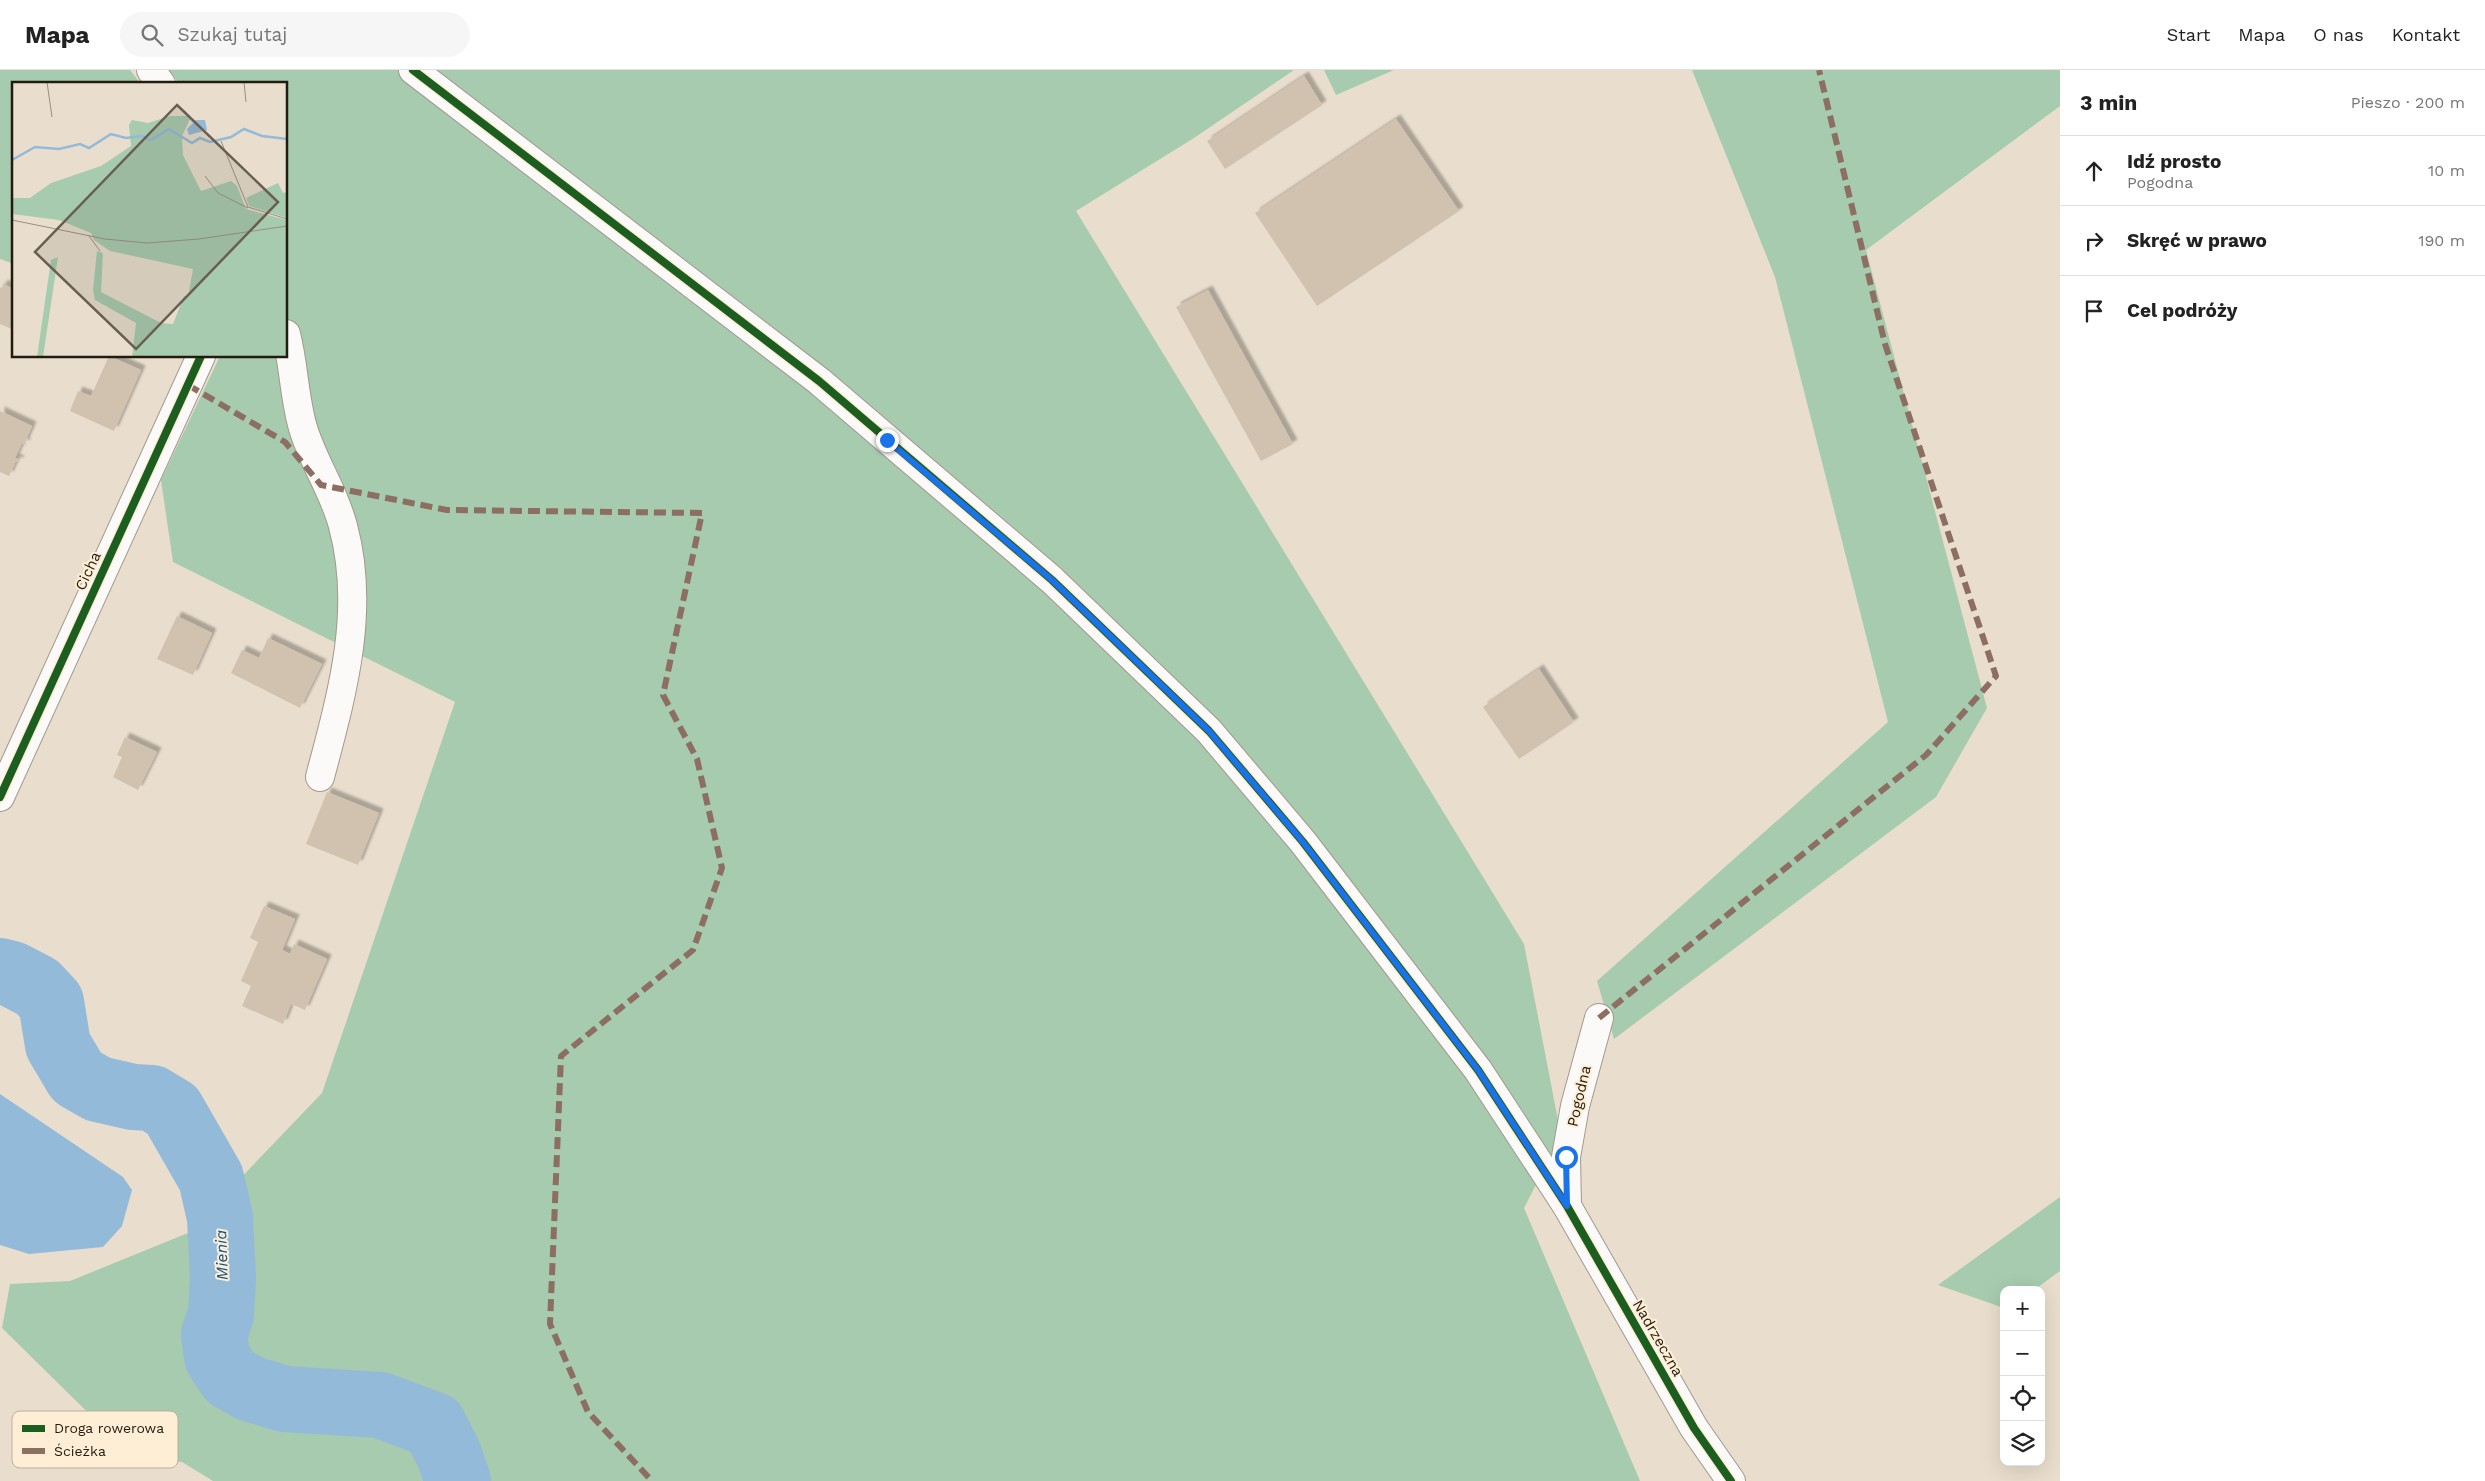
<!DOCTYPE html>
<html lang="pl">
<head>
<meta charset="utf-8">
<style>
  :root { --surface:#fff; --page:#f6f6f6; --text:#222; --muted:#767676; --line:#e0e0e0 }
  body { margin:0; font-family:"Work Sans",sans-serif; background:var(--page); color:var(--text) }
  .controls { position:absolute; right:15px; bottom:15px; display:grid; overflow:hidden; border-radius:10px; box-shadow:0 5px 20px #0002 }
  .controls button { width:45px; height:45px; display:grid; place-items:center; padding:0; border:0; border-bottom:1px solid var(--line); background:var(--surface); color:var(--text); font:25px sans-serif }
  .stop { position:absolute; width:15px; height:15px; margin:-11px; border:4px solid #1a73e8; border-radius:50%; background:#fff }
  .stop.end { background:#1a73e8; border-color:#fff; box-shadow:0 1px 5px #0008 }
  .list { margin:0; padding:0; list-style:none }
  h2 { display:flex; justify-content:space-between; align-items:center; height:65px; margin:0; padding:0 20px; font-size:21px }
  h2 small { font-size:16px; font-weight:400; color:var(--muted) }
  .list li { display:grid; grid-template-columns:32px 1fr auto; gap:15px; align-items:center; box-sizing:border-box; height:70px; padding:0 20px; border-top:1px solid var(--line) }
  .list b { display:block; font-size:19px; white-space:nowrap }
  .list p { margin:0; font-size:16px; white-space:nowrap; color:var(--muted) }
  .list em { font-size:16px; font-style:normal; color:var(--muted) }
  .icon { flex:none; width:28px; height:28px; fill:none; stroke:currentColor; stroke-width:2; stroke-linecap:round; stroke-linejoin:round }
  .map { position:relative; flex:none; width:2060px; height:1411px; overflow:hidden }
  header { display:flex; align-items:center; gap:30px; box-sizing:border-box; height:70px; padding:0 25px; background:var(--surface); border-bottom:1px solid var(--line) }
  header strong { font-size:24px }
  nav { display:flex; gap:28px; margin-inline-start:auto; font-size:18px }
  .search { width:350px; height:45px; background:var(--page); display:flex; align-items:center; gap:12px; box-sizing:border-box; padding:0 18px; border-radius:28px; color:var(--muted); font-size:19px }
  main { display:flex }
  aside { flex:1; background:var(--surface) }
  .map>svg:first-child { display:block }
</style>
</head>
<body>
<header>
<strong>Mapa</strong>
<div class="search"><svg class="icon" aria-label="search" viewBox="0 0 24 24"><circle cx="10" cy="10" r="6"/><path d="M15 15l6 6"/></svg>Szukaj tutaj</div>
<nav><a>Start</a><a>Mapa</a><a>O nas</a><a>Kontakt</a></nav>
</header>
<main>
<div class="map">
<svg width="2060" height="1411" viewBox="0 0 2060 1411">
  <defs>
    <filter id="shadow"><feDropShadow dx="4.5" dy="-4.5" stdDeviation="1" flood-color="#0004"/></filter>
  </defs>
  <rect width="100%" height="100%" fill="#e9decd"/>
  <g fill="#a6cbae">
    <polygon points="0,0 130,0 141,14 14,14 14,194 0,189"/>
    <polygon points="169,0 1294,0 1194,68 1076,141 1524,874 1561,1066 1524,1138 1640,1411 213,1411 182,1392 132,1386 2,1258 10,1214 70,1211 188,1163 322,1023 455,632 173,492 161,410 220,286 286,286 286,14 179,14"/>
    <polygon points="1324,0 1394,0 1336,25"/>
    <polygon points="1692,0 2060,0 2060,36 1866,180 1987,638 1936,727 1614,969 1597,911 1888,652 1775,207"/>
    <polygon points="2060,1127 2060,1201 2034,1220 2004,1220 2004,1238 1938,1215"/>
  </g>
  <polygon fill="#93bad8" points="0,1024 123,1107 132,1120 122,1156 103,1177 29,1184 0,1175"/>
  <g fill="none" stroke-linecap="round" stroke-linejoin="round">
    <polyline stroke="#93bad8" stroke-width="66" points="0,901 12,904 37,917 51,932 58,975 77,1007 98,1019 133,1027 152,1028 172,1040 211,1108 220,1148 223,1208 221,1245 214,1264 217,1287 230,1307 251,1319 285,1329 380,1335 434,1355 449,1385 458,1411"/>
  </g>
  <g fill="#d1c1af" filter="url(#shadow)">
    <polygon points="1304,6 1322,35 1225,99 1207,71"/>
    <polygon points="1396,49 1459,141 1317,236 1255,143"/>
    <polygon points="3,214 14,219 14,260 0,254 0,217 2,218"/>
    <polygon points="1208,220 1293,374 1261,391 1176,237"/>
    <polygon points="109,286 141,300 114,361 70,341 78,321 91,326"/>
    <polygon points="0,341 32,356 25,372 27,375 22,373 15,388 20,390 19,392 16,391 9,406 0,402"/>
    <polygon points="177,546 212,563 193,605 157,589"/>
    <polygon points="268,568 322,594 300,638 231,603 242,580 259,588"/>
    <polygon points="1539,599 1574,652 1519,689 1483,637"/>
    <polygon points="125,667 157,682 138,720 113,707 122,687 117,685"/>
    <polygon points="327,722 379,743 358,795 306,774"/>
    <polygon points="264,836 295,849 282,880 290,884 294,874 327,889 305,940 291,934 283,954 242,936 251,916 241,911 258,872 250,868"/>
  </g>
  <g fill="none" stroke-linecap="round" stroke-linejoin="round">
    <g stroke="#a2998c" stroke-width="30">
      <g id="minor">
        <polyline points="151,0 161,14"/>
        <polyline points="413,0 819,311 1052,510 1209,661 1303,772 1478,1000 1567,1136 1694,1358 1731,1411"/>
        <path d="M286 264C294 295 294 327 303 358 313 392 334 421 343 456 366 541 342 624 320 707"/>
        <polyline points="0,727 201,286"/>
        <polyline points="1567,1136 1566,1087 1575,1036 1599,948"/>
      </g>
    </g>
    <use href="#minor" stroke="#fcfaf8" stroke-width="28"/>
    <g stroke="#8d6e63" stroke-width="6" stroke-dasharray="12 6" stroke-linecap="butt">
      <polyline points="188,315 285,372 321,415 447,440 702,443 663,625 697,689 722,798 693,880 561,986 550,1254 588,1342 652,1411"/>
      <polyline points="1599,948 1926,685 1996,606 1885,274 1819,0"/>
    </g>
    <g stroke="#feeed6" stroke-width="11">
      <g id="cycleway">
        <polyline points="413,0 819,311 1052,510 1209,661 1303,772 1478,1000 1567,1136 1694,1358 1731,1411"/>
        <polyline points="0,727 201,286"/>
      </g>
    </g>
    <use href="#cycleway" stroke="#1b5e20" stroke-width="8"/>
  </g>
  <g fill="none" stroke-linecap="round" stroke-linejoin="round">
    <polyline stroke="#1a73e8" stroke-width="6" points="887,370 1052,510 1209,661 1303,772 1478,1000 1567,1136 1566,1087"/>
  </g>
  <g text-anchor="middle" stroke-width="4" stroke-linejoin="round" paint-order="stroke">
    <g font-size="15" fill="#221b10" stroke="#feeed6">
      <text transform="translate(88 501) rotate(-65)" y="5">Cicha</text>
      <text transform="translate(1579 1026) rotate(-77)" y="5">Pogodna</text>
      <text transform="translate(1658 1268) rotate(60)" y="5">Nadrzeczna</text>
    </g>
    <g font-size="16" font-style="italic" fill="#0e5383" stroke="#feeed6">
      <text transform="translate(221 1185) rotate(-92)" y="6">Mienia</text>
    </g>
  </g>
  <g transform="translate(12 12)">
    <rect width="275" height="275" fill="#e9decd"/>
    <path d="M158 34H176L178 37 170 54 171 73 189 109 219 99 225 104 234 127 275 138V275H120L124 241 83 218 81 208 85 169 91 171 89 210 149 241 161 242 172 214 176 215 181 187 98 169 82 158 79 151 47 138 0 132V116H18L39 101 89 84 119 64 117 43 120 38 136 41ZM266 101 271 111 275 110V136L237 124 234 116ZM46 175 31 275H25L39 178Z" fill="#a6cbae"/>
    <path d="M184 38H193L195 48 177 53 175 47Z" fill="#93bad8"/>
    <path fill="none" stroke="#93bad8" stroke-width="2.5" d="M0 78 23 65 47 67 68 62 77 66 99 52 114 56 130 54 139 58 157 47 180 61 188 56 198 60 219 55 232 47 250 54 275 57"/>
    <path fill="none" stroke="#999081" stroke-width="1" d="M35 0 40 35M232 0 234 20M209 59 236 125 275 137M193 94 206 111 236 126M0 138 93 157 135 161 187 157 275 144M77 154 88 169"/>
    <path fill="#685f52" fill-opacity="0.15" stroke="#685f52" stroke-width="2.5" d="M165 23 266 120 124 267 23 170Z"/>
    <rect width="275" height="275" fill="none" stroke="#221b10" stroke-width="2.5"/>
  </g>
  <rect x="12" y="1341" width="166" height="57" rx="8" fill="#feeed6" stroke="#bcaf9b" stroke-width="1"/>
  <rect x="22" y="1355" width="23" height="7" fill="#1b5e20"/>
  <rect x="22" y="1378" width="23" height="6" fill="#8d6e63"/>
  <g font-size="14" fill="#221b10">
    <text x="54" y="1363">Droga rowerowa</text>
    <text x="54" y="1386">Ścieżka</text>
  </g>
</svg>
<div class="controls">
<button>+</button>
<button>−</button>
<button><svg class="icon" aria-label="locate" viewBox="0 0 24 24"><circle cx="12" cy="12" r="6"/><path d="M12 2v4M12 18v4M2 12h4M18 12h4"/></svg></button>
<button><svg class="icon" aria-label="layers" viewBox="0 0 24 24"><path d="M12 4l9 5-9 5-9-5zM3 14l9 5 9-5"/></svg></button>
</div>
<div class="stop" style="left:1566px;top:1087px"></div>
<div class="stop end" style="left:887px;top:370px"></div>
</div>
<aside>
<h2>3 min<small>Pieszo · 200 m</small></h2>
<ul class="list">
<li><svg class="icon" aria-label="ahead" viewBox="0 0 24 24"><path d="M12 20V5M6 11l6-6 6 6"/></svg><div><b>Idź prosto</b><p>Pogodna</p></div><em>10 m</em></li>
<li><svg class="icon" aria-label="right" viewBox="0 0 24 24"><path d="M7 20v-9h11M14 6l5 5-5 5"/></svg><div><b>Skręć w prawo</b></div><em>190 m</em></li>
<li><svg class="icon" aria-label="arrive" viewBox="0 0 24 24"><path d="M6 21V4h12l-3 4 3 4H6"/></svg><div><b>Cel podróży</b></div></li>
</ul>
</aside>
</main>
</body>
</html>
